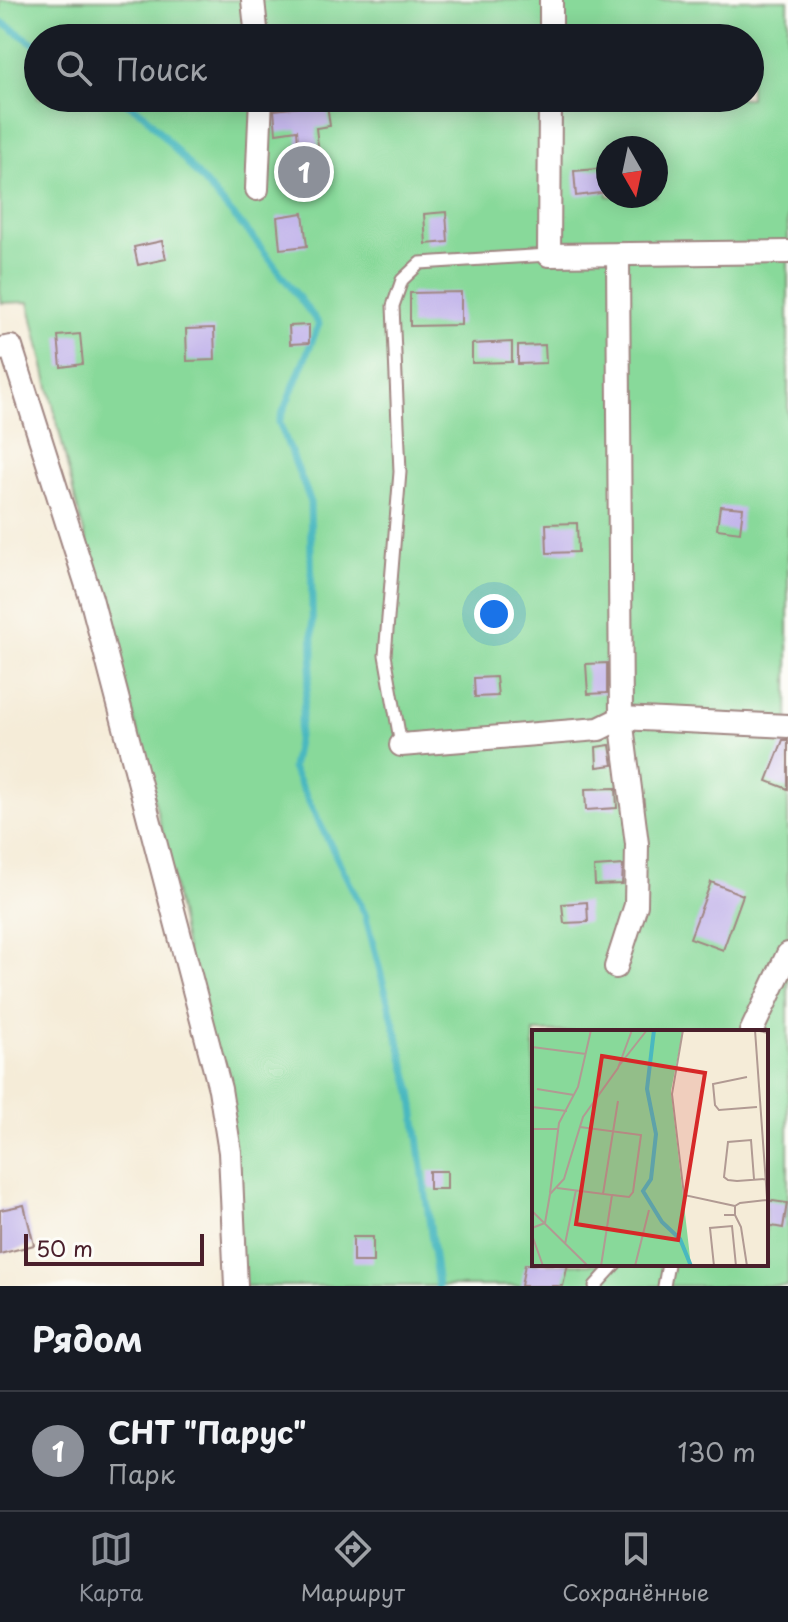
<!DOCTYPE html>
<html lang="ru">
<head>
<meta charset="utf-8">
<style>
  :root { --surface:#171b24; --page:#20242c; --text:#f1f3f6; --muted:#9ea1a6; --line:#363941; --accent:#8c9099 }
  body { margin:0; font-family:"Playpen Sans",sans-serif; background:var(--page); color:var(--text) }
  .compass { position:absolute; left:596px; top:136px; width:72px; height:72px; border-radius:50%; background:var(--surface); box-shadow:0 4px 20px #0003; rotate:171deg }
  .scale { position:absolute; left:24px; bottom:20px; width:180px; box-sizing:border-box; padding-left:8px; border:4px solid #4a1f2b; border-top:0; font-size:22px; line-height:28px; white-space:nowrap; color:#4a1f2b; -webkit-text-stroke:6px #fdfcf7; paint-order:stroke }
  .you { position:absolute; left:494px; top:614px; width:28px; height:28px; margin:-20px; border:6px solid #fff; border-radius:50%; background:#1a73e8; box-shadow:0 0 0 12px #1a73e833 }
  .badge { display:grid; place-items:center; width:52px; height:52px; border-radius:50%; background:var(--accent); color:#fff; font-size:26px; font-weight:700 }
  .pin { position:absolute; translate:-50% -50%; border:4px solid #fff; box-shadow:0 2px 8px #0006 }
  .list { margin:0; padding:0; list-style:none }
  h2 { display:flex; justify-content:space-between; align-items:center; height:104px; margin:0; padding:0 32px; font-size:34px }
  h2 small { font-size:26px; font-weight:400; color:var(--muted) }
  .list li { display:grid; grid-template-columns:52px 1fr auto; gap:24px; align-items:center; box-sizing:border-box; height:120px; padding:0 32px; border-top:2px solid var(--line) }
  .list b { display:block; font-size:30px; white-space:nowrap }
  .list p { margin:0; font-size:26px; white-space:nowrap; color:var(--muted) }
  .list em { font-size:26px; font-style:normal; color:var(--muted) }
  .icon { flex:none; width:44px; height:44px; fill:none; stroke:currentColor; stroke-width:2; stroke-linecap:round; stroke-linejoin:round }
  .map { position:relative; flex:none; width:788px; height:1286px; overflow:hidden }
  .search { position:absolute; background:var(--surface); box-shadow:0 4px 20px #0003; left:24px; right:24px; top:24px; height:88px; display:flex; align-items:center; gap:20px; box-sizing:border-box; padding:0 28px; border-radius:44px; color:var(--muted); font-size:30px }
  .sheet { height:224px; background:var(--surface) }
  nav { display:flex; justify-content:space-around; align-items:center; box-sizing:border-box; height:112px; border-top:2px solid var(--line); background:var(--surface); font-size:22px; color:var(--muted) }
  nav a { display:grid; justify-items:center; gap:4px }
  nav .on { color:var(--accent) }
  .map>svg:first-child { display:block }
</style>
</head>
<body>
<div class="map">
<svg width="788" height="1286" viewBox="0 0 788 1286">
  <rect width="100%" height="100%" fill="#fdfcf7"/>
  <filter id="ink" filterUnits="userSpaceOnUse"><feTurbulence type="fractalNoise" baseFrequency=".0125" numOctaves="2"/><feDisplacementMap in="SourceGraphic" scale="16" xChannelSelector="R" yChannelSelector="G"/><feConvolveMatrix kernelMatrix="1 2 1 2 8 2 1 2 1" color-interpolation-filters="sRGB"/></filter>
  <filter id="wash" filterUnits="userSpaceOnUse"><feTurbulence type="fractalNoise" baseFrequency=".006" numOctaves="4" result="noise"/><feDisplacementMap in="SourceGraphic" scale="32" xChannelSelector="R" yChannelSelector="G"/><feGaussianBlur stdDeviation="1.8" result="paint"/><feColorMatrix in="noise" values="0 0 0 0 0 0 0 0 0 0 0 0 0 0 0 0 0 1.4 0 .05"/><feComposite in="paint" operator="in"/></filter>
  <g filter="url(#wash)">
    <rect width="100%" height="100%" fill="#f5ecd8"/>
    <path fill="#88d99a" stroke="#697c62" stroke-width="2" fill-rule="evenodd" d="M0 0H788V1286H240L239 1229 168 855 126 687 76 503 29 302 1 303 0 299ZM38 38H750V98H38ZM608 148H656V196H608ZM534 1032H766V1264H534Z"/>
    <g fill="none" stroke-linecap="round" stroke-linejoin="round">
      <g stroke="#49b8c0" stroke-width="7">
        <polyline points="0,21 38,46"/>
        <polyline points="119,98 144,114 255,240 319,324 279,422 310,500 313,657 292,768 365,914 412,1092 438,1286"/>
      </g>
    </g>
    <g id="blocks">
      <g fill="#c4b7eb">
        <polygon points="327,104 330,126 316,128 320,162 300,165 297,130 276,133 274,110"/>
        <polygon points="608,168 608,192 576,196 574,171"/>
        <polygon points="446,212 448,242 426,244 424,214"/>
        <polygon points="303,213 307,246 280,249 277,217"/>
        <polygon points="162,241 166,259 138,265 134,247"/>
        <polygon points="461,292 461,325 410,326 410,293"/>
        <polygon points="309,325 309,343 290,344 289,326"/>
        <polygon points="214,328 215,360 187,361 186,329"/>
        <polygon points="80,334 83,364 61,367 58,336"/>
        <polygon points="512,342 512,362 472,363 472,344"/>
        <polygon points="545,345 546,363 518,364 518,346"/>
        <polygon points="720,506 743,508 740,532 717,529"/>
        <polygon points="577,523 578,552 547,553 546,524"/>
        <polygon points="607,663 607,693 588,694 586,664"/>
        <polygon points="496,677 498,696 475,697 474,678"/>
        <polygon points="783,740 788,740 788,789 767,781"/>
        <polygon points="610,745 613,765 597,767 596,747"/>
        <polygon points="616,788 617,808 586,810 585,789"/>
        <polygon points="623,865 622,884 595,885 594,867"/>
        <polygon points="711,882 743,895 723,950 690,938"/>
        <polygon points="587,902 588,922 564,923 562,904"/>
        <rect x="429" y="1171" width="18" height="18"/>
        <polygon points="766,1200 787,1203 783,1228 766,1225"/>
        <polygon points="24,1205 34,1245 0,1254 0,1210"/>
        <rect x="353" y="1237" width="20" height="25"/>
        <polygon points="525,1264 568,1264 563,1286 521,1286"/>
      </g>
    </g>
  </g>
  <g filter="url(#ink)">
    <use href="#blocks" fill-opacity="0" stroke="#a08682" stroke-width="2"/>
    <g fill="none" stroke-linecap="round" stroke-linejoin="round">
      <g stroke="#a08682" stroke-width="15">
        <g id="service">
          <polyline points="401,745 385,655 400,472 393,306 402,280 420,263 549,255"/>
          <polyline points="595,1286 615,1264"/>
          <polyline points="664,1286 668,1264"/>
        </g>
      </g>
      <g stroke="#a08682" stroke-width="26">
        <g id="minor">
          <polyline points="253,0 257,38"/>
          <polyline points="551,38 551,0"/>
          <polyline points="550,98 549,255 788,252"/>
          <polyline points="257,189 261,98"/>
          <polyline points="0,349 11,347 91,598 220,1089 230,1152 236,1286"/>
          <polyline points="401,745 599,729 621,718 788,726"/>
          <polyline points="616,967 636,905 637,844 621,718 618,256"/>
          <polyline points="751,1032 788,954"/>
        </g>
      </g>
      <use href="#service" stroke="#fff" stroke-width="11"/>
      <use href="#minor" stroke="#fff" stroke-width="22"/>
    </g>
  </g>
  <g transform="translate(532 1030)">
    <rect width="236" height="236" fill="#f5ecd8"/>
    <path d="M0 0H151L139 61 159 236H0Z" fill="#88d99a"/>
    <path fill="none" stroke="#49b8c0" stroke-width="4" d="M122 0 115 59 124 104 119 149 111 161 130 192 148 209 159 236"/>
    <path fill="none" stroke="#b19a93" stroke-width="2" d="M151 0 140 64 152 165 203 176M236 3 223 0 236 182M0 17 54 24M86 37 115 0M215 47 181 54 183 75 187 80 225 77M5 59 42 65M0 77 35 81M48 97 109 105 101 162 97 167 80 165M0 99H26M222 149 219 110 196 112 192 147 196 150 205 151 233 149M25 158 80 165 69 236M18 163 27 93 46 57 59 0M71 164 86 71M0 181 56 236M192 185H203L209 197 215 236M203 185V176L208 173 235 170M0 198 13 193 18 164 32 149 51 87 86 38 100 0M0 205 11 236M33 214 44 160M103 236 117 180M182 236 178 198 200 196 204 236"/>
    <path fill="#d62828" fill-opacity="0.15" stroke="#d62828" stroke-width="4" d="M70 26 173 43 146 210 44 194Z"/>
    <rect width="236" height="236" fill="none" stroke="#4a1f2b" stroke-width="4"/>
  </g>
</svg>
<svg class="compass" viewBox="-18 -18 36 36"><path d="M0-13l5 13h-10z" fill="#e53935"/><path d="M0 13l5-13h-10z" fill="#9ea1a6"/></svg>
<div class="scale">50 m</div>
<div class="you"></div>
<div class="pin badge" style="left:304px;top:172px">1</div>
<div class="search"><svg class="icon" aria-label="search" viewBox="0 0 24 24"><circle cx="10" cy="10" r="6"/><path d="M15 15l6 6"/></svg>Поиск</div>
</div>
<section class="sheet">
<h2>Рядом<small></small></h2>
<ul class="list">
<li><span class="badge">1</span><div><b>СНТ &quot;Парус&quot;</b><p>Парк</p></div><em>130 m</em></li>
</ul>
</section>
<nav>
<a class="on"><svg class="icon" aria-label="map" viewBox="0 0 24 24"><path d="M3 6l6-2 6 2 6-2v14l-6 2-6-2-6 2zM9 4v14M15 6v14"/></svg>Карта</a>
<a><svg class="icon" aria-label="directions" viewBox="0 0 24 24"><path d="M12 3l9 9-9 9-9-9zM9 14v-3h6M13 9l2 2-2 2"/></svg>Маршрут</a>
<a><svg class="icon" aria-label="saved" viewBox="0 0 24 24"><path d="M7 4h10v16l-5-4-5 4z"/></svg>Сохранённые</a>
</nav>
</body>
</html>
